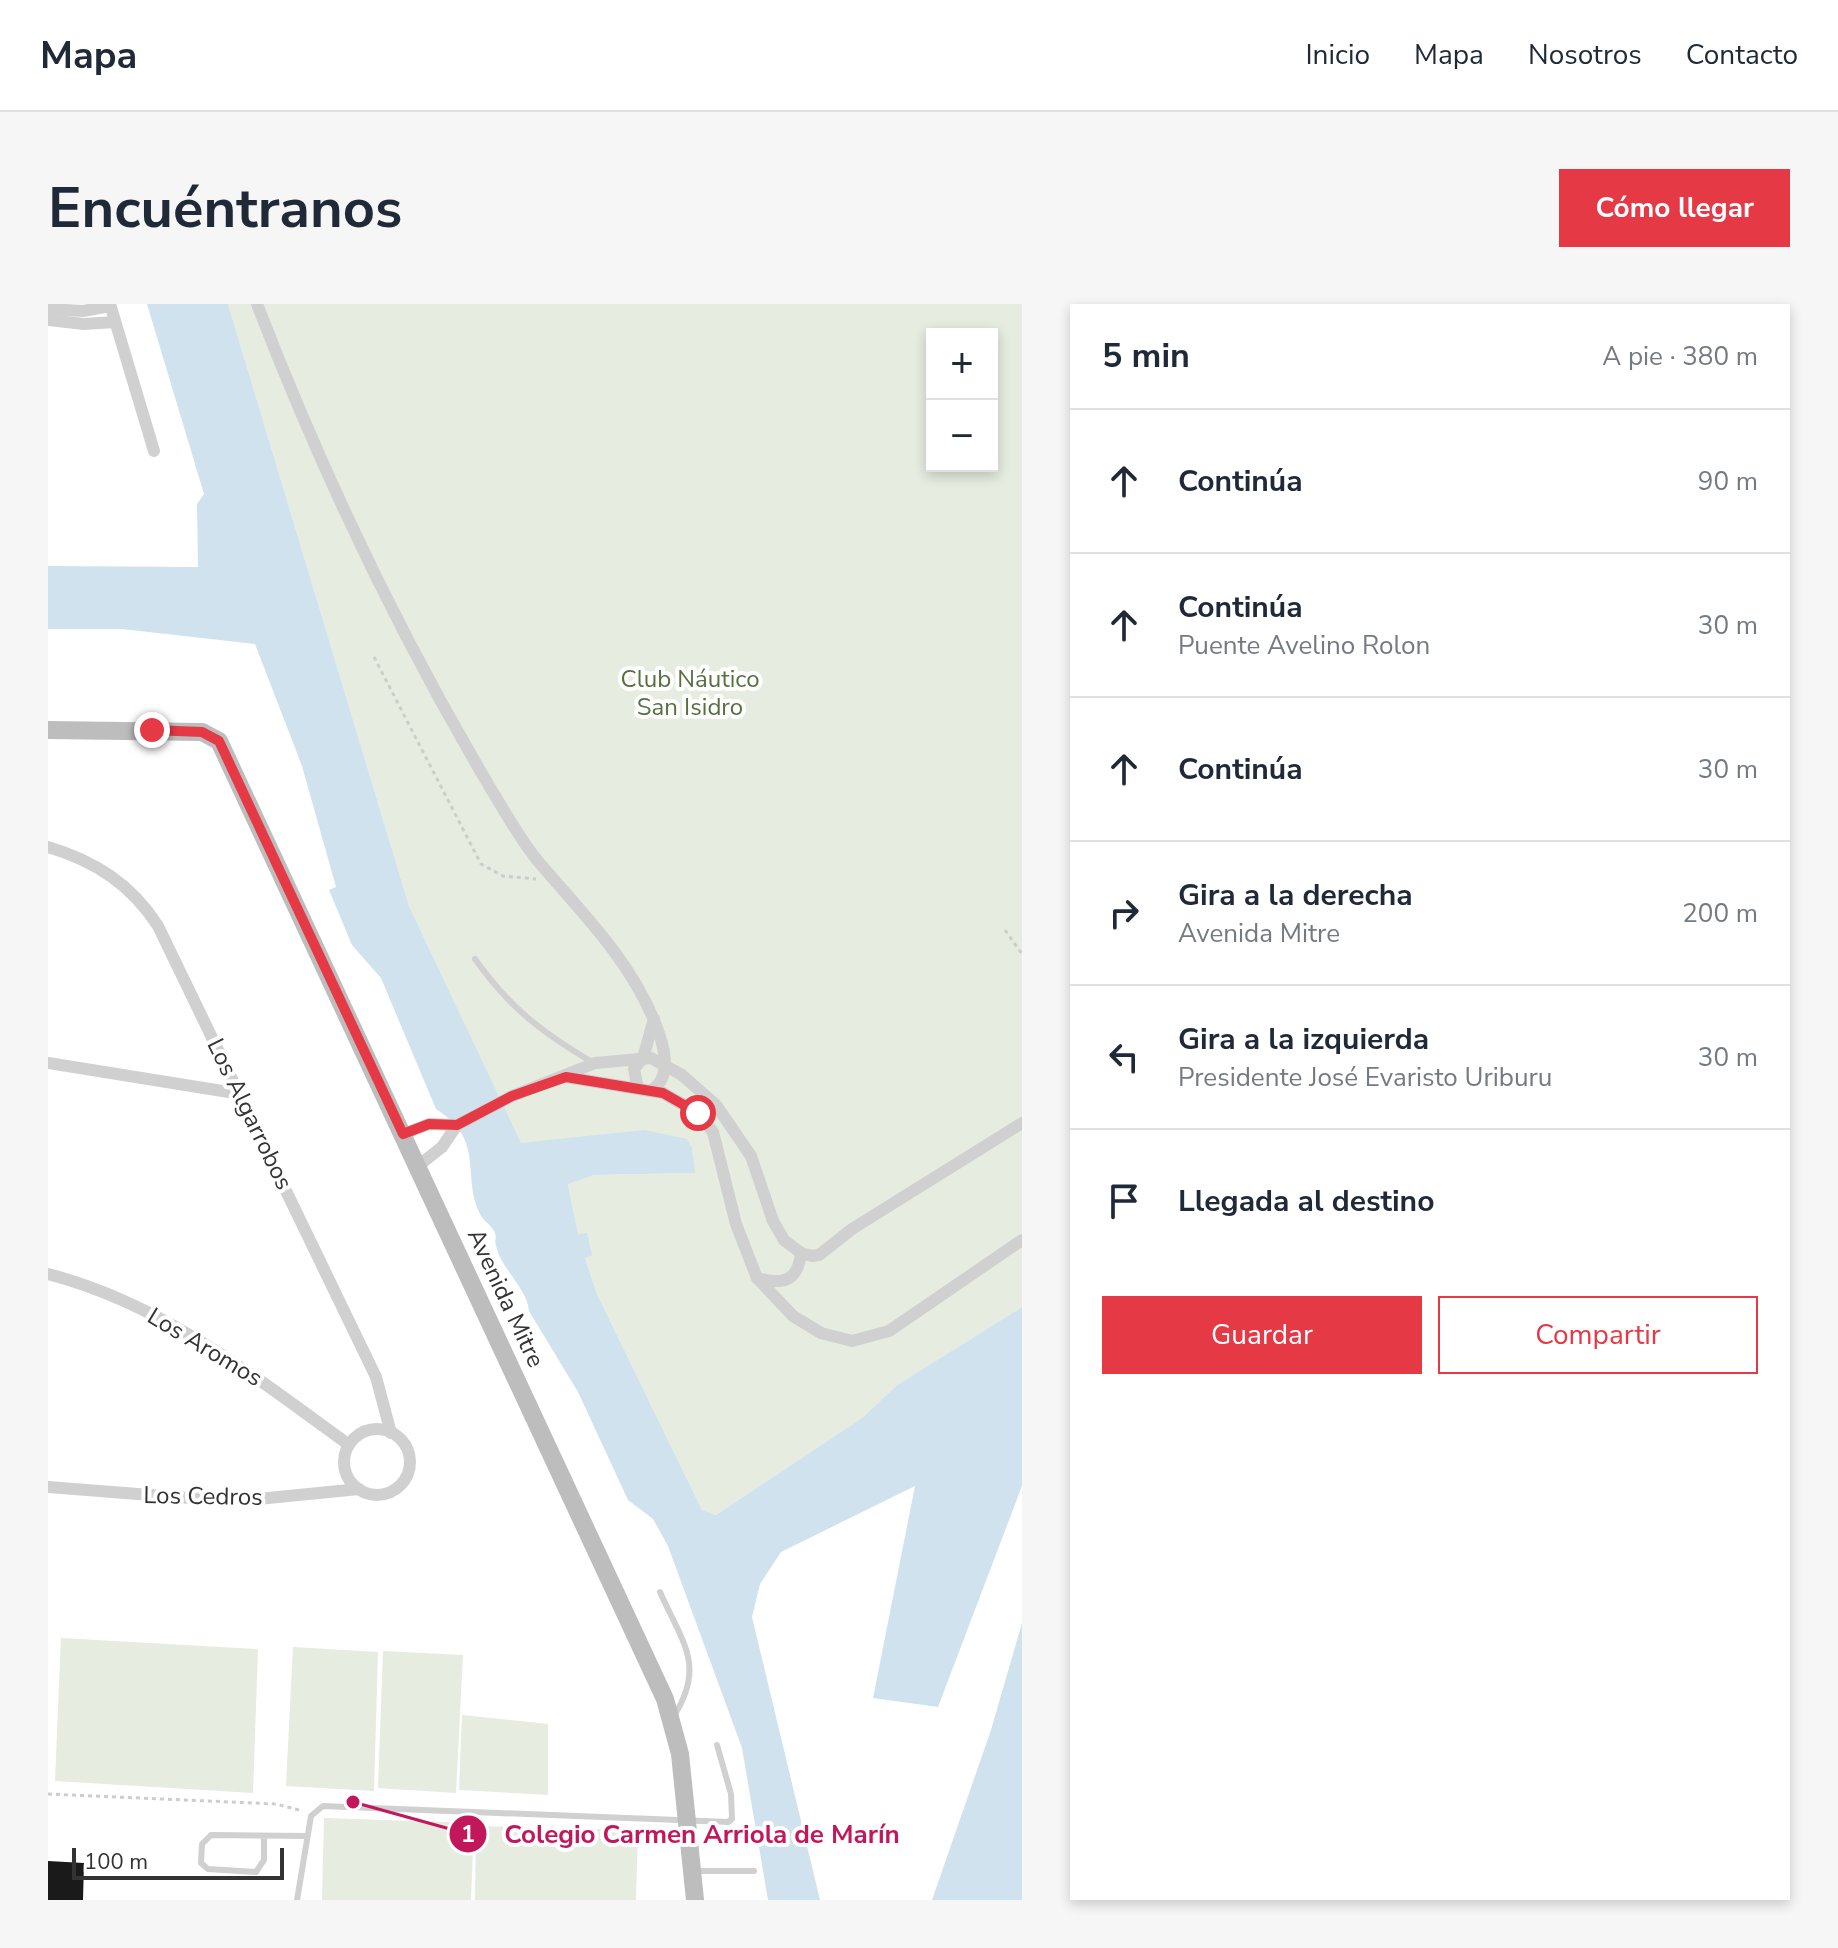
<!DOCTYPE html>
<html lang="es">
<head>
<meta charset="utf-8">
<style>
  :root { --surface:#fff; --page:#f6f6f7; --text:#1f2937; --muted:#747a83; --line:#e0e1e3; --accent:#e63946 }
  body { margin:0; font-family:"Nunito Sans",sans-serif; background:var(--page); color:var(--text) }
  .controls { position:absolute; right:24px; top:24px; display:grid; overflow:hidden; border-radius:0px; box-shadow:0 4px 12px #0003 }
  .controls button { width:72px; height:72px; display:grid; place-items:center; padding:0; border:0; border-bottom:2px solid var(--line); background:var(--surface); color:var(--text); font:40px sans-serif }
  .scale { position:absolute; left:24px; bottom:20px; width:212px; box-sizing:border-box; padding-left:8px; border:4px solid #333; border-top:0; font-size:22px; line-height:28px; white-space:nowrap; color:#333; -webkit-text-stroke:6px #fff; paint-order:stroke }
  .stop { position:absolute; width:24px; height:24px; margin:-18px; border:6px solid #e63946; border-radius:50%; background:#fff }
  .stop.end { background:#e63946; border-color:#fff; box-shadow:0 2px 8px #0008 }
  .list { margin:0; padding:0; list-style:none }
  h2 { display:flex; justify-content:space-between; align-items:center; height:104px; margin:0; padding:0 32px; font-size:34px }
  h2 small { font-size:26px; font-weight:400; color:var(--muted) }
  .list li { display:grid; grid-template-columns:52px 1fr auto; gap:24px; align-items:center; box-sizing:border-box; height:144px; padding:0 32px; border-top:2px solid var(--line) }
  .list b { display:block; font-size:30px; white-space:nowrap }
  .list p { margin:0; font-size:26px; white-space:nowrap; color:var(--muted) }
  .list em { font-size:26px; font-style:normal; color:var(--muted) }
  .actions { display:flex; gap:16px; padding:24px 32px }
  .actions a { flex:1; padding:18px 0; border:2px solid var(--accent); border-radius:0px; text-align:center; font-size:28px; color:var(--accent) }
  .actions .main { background:var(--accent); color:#fff }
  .icon { flex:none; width:44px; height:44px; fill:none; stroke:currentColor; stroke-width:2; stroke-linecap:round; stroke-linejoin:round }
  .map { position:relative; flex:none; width:974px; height:1596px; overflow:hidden; border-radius:0px }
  header { display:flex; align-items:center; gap:48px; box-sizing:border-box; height:112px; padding:0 40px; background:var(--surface); border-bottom:2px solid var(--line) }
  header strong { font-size:38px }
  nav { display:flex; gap:44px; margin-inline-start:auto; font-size:28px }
  .intro { display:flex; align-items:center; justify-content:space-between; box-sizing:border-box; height:192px; padding:0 48px }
  h1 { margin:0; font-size:56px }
  .button { padding:20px 36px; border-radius:0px; background:var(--accent); color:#fff; font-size:28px; font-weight:700 }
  main { display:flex; gap:48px; padding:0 48px }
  aside { flex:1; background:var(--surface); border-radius:0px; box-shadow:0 4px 12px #0003 }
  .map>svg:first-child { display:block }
</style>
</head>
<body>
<header>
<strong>Mapa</strong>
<nav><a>Inicio</a><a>Mapa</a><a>Nosotros</a><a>Contacto</a></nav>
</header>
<div class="intro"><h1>Encuéntranos</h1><a class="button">Cómo llegar</a></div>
<main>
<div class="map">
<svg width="974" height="1596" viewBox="0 0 974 1596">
  <rect width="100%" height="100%" fill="#fff"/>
  <g fill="#e6ecdf" fill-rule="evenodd">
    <path d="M180 0H974V1003L849 1081 814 1114 668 1211 654 1206 549 990 537 954 539 930 530 931 520 879 546 871 646 869 644 844 508 836 473 840 361 602ZM884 30H944V162H884Z"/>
    <polygon points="13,1334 210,1345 205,1489 7,1477"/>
    <polygon points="245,1343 330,1348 326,1487 238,1482"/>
    <polygon points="335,1347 415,1351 408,1489 330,1484"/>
    <polygon points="414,1411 500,1420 500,1491 411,1486"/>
    <polygon points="276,1514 426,1519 423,1596 274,1596"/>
    <polygon points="428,1522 590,1526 588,1596 427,1596"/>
  </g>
  <g fill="#cfe2ee">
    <path d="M99 0H180L361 602 473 839 596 826 639 835 644 844 647 869 546 871 520 880 530 930 539 929 544 951 537 954 549 990 654 1206 668 1211 814 1114 849 1081 974 1003V1182L890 1403 825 1394 867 1182 733 1248 712 1280 704 1313 772 1596H720L694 1444 620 1242 605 1215 580 1196 530 1088 481 1007C479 984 454 966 448 942 446 935 449 936 447 929 444 921 435 917 432 910 413 870 438 837 388 805L333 674 304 641 281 586 288 583 254 462 207 340 74 325H0V262L150 263 149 200 156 190Z"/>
    <polygon points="974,1319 974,1596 884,1596 943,1426"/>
  </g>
  <polygon fill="#1a1a1a" points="0,1557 36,1559 35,1596 0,1596"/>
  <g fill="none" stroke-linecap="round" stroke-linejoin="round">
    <g stroke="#cdcdcd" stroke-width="3" stroke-dasharray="4 4" stroke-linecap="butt">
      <polyline points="326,353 433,560 455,572 488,575"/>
      <polyline points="957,626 974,650"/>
      <polyline points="0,1490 228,1500 255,1507"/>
    </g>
    <g stroke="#d0d0d0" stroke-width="6">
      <path d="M427 655C461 703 493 728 544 758"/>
      <path d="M612 1288C634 1338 658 1361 626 1412"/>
      <polyline points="216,1532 216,1556 208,1568 160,1565 153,1559 154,1540 163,1531 258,1532"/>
      <polyline points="648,1567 706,1567"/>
      <polyline points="249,1596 263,1512 275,1502 680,1518 684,1515 683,1490 669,1441"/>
    </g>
    <g stroke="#d0d0d0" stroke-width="12">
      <polyline points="62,0 106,147"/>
      <path d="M209 0C273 166 352 332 443 485 457 508 472 535 489 556 533 608 579 652 606 716 615 738 627 773 602 787"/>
      <polyline points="0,5 35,7 62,2"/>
      <polyline points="0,16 36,20 67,18"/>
      <path d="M0 543C47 557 83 580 110 622L328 1073 343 1129"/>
      <polyline points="0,759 193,790"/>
      <polyline points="518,773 615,789 650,809 665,828 688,920 709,974 745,1012 773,1029 804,1037 841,1027 974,936"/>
      <polyline points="590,785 586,765 595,754 606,715"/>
      <polyline points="355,830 381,820 409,821 464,792 547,759 603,754 634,771 668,801 703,852 725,917 736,936 753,949 764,952 771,951 804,925 974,819"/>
      <polyline points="370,862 394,843 409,821"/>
      <path d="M0 970C113 999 208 1073 301 1141"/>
      <path d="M709 974C734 981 750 978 753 949"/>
      <circle cx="329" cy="1158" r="33"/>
      <polyline points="0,1183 141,1194 210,1195 311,1185"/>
    </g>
    <polyline stroke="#bdbdbd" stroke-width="18" points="0,426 154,428 171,437 617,1395 632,1450 647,1596"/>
  </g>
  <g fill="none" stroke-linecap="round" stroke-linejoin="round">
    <polyline stroke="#e63946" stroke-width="10" points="104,426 154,428 171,437 355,830 381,820 409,821 464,792 518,773 615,789 650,809"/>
  </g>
  <g text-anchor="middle" stroke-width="8" stroke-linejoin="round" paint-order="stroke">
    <g font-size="24" fill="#56703f" stroke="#fff">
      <text x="642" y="383">Club Náutico<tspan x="642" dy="28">San Isidro</tspan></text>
    </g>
    <g font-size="24" fill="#333" stroke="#fff">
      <text transform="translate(202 810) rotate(64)" y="8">Los Algarrobos</text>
      <text transform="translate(458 994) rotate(65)" y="8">Avenida Mitre</text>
      <text transform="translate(157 1043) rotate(31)" y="8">Los Aromos</text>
      <text transform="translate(155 1192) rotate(1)" y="8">Los Cedros</text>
    </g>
  </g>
  <path fill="none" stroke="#c2185b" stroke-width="3" d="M305 1498L420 1530"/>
  <g fill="#c2185b" stroke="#fff" stroke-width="3">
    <circle cx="305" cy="1498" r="8"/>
    <circle cx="420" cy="1530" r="20"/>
  </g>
  <g font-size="24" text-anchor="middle" font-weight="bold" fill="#fff">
    <text x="420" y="1538">1</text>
  </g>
  <g font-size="26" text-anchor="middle" font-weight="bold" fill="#c2185b" stroke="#fff" stroke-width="8" stroke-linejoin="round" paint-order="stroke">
    <text x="654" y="1539">Colegio Carmen Arriola de Marín</text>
  </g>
</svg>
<div class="controls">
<button>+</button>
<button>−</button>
</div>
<div class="scale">100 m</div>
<div class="stop" style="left:650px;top:809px"></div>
<div class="stop end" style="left:104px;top:426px"></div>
</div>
<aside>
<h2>5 min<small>A pie · 380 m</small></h2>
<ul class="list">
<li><svg class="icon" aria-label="ahead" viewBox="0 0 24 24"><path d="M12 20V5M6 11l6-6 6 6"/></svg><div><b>Continúa</b></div><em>90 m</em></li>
<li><svg class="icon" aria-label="ahead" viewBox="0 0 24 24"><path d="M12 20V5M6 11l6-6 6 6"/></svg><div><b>Continúa</b><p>Puente Avelino Rolon</p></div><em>30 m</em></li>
<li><svg class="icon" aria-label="ahead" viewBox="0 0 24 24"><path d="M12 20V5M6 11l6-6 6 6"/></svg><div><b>Continúa</b></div><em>30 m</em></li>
<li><svg class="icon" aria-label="right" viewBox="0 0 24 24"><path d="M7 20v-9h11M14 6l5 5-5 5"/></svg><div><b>Gira a la derecha</b><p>Avenida Mitre</p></div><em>200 m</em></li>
<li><svg class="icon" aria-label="left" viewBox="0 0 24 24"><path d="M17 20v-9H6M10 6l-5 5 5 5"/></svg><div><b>Gira a la izquierda</b><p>Presidente José Evaristo Uriburu</p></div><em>30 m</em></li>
<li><svg class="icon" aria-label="arrive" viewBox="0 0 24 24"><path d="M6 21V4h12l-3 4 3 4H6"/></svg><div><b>Llegada al destino</b></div></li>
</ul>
<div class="actions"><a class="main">Guardar</a><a>Compartir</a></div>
</aside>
</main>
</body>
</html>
